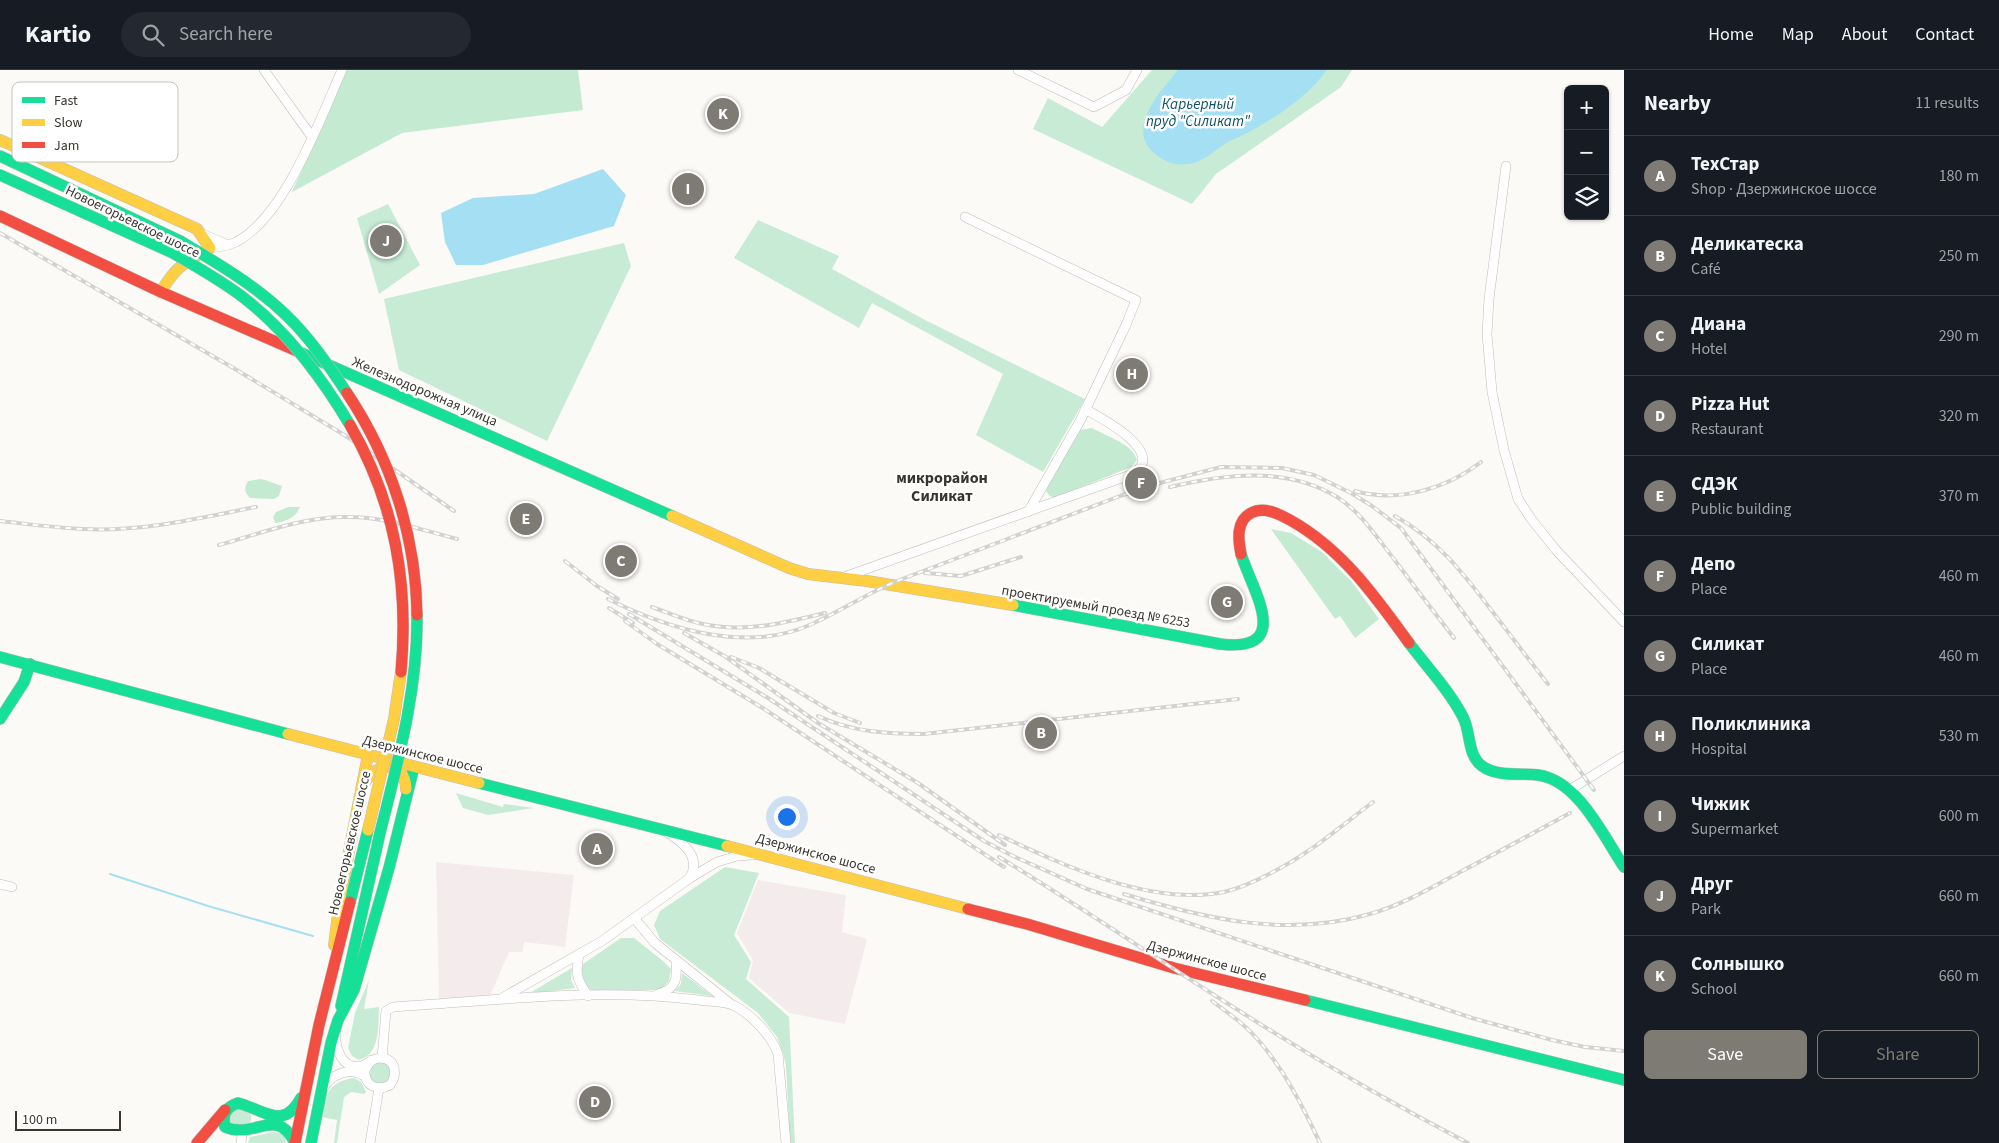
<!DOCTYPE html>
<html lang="en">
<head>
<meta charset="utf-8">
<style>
  :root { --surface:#171b24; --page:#242831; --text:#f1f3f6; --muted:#9ea1a6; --line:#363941; --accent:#7e7b75 }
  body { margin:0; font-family:"Source Sans 3",sans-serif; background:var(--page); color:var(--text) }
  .controls { position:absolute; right:15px; top:15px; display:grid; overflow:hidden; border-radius:8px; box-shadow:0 1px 4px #0004 }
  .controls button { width:45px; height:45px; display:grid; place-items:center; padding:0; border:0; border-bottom:1px solid var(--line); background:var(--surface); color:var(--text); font:25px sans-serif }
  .scale { position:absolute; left:15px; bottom:12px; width:106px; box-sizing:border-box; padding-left:5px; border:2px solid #3a362f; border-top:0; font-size:14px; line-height:18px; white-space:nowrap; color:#3a362f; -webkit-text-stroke:4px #fff; paint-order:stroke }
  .you { position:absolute; left:786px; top:746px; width:18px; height:18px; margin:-12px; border:4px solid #fff; border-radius:50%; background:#1a73e8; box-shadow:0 0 0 8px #1a73e833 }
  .badge { display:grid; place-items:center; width:32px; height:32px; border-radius:50%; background:var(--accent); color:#fff; font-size:16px; font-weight:700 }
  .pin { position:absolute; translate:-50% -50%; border:2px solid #fff; box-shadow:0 1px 5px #0006 }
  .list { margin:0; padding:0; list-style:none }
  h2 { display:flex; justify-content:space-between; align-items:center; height:65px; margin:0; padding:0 20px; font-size:21px }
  h2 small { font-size:16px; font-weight:400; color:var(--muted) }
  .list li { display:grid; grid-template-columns:32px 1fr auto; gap:15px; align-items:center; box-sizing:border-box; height:80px; padding:0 20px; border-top:1px solid var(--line) }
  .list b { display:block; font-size:19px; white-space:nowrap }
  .list p { margin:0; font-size:16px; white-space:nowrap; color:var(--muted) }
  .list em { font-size:16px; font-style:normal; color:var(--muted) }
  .actions { display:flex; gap:10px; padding:15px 20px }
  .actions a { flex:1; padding:11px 0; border:1px solid var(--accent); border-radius:8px; text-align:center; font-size:18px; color:var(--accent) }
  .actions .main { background:var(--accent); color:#fff }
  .icon { flex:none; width:28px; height:28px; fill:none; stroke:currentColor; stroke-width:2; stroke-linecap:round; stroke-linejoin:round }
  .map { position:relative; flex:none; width:1624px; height:1073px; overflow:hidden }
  header { display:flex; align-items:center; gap:30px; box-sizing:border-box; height:70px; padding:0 25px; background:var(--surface); border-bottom:1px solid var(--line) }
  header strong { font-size:24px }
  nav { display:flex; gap:28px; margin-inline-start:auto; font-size:18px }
  .search { width:350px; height:45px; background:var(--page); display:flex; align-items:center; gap:12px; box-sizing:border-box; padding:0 18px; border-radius:28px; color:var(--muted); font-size:19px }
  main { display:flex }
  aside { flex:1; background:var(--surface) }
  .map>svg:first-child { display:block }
</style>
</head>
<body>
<header>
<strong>Kartio</strong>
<div class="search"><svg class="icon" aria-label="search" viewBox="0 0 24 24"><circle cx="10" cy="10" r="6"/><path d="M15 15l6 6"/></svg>Search here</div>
<nav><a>Home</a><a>Map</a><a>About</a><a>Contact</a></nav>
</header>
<main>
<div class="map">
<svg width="1624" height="1073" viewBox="0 0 1624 1073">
  <rect width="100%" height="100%" fill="#fcfaf7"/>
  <g fill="#f4ebed">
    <polygon points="436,792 574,805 565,877 524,872 523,882 509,882 490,926 439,929"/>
    <polygon points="758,810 846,825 842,862 867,869 845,954 789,943 749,908 753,890 737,863"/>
  </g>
  <g fill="#c7ebd4">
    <polygon points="1152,0 1352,0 1341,17 1216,104 1192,134 1033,59 1048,28 1102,57"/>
    <polygon points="388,134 420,195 379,224 357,148"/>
    <polygon points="758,150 839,186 832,199 925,250 1085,329 1043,402 976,365 1003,304 872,233 859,258 734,188"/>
    <polygon points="624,173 631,196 547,371 399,300 384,229"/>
    <polygon points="456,723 503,737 504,734 534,738 488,745 463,738"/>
    <polygon points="725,797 759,803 734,865 751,892 746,909 789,947 795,1073 790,1073 786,996 783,983 777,967 758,943 660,869 654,855 660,841"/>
    <path d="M621 868H634L663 891 671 899 669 911 660 920H591C582 912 580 905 583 894Z"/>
    <polygon points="572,898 571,910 575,918 528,924"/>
    <polygon points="682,903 712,926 675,921 681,914"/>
    <path d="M369 910 364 939 379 937C378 955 381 984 359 990L352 986 348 978 355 943Z"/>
    <circle cx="380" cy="1003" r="11"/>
    <path d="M354 1008 361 1012 366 1022 364 1024 351 1022 344 1027 337 1073H334L337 1050 322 1047C326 1024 328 1012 354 1008Z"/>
    <path d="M234 1037 247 1039C252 1045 252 1049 249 1056L229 1057 228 1044Z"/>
    <polygon points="273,1062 284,1064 286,1073 248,1073 250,1067"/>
  </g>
  <g fill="#c5ead2">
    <polygon points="347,0 578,0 583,40 402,63 292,122"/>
    <path d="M1092 358C1106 366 1133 374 1137 390L1131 397 1054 428 1050 426 1045 420 1080 360Z"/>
    <path d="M260 409 265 410 282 416 279 426 274 429 250 428C244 422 244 418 248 411Z"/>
    <path d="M288 437H300C296 447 286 452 275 453L273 447 276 442Z"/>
    <polygon points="1271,459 1291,463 1322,482 1352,512 1379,549 1355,568 1340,546 1335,549"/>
  </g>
  <g fill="#a5dff3">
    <path d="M1178 0H1327C1306 28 1277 47 1247 63 1240 67 1233 69 1226 73 1214 81 1202 93 1187 94 1175 96 1164 91 1155 84 1125 59 1160 22 1178 0Z"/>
    <polygon points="603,99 626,125 614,156 483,195 456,195 445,172 441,143 473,128 534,124"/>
  </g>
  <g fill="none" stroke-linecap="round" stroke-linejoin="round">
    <polyline stroke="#a5dff3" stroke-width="2" points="110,804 208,836 313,866"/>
    <g stroke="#c0bdb8" stroke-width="10">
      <g id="street">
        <polyline points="264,0 312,67"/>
        <polyline points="1018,0 1094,37 1126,20 1137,0"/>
        <polyline points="1506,96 1489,229 1487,264 1492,322 1504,380 1518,429 1532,450 1556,480 1624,552"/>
        <polyline points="965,147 1136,230 1126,255 1080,351 1028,442"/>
        <polyline points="200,163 228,175"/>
        <path d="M210 178C219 177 229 176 236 172 285 147 320 49 342 0"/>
        <path d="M844 507 1113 411C1121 408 1132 406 1138 400 1160 378 1099 347 1085 339"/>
        <polyline points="1571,719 1624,686"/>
        <path d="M668 763C685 774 701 787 690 808"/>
        <polyline points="0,814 12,817"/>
        <polyline points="634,848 655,873 732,935"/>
        <path d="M579 885C575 904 577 910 588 926"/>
        <path d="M658 924C678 918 677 908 676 890"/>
        <polyline points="502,928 602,871 690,808 717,792 737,786 753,785"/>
        <path d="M336 964C335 978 342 1000 361 996 369 994 373 987 382 988 397 990 397 1006 390 1015 376 1022 364 1015 365 1000L371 990"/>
        <path d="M382 988 386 941 393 937C494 931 597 917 698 930 709 932 726 931 735 936 753 946 771 965 778 984L786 1073"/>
        <path d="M323 1019C329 1006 349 996 362 1005"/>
        <polyline points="241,1073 242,1065"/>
        <polyline points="370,1073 379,1018"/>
      </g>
    </g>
    <g stroke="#c0bdb8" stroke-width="12">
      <g id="fast">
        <polyline points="0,86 180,171"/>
        <polyline points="0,105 173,183"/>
        <polyline points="297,281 672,446"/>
        <path d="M1013 535 1220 574C1295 583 1252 520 1241 484"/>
        <path d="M1409 573C1427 597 1449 620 1463 647 1471 662 1467 685 1482 696 1497 707 1521 703 1538 705 1578 710 1604 767 1624 797"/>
        <polyline points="0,587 288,664"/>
        <polyline points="0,649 24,612 30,594"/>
        <polyline points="479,713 727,776"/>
        <polyline points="350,832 368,760"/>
        <polyline points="1305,930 1624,1010"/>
        <polyline points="341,936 380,763"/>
        <path d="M295 1073C276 1035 255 1070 225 1057 222 1045 226 1037 238 1033 265 1040 283 1061 301 1028"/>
        <polyline points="311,1073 331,973 338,950 354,920 389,798 414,697"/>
      </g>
    </g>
    <g stroke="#c0bdb8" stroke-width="12">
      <g id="slow">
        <path d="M0 70 197 159 210 178C186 191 174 198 161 222"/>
        <polyline points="672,446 789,498 808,504 867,511 1013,535"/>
        <polyline points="288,664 479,713"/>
        <path d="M365 712C378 691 405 690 406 719"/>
        <polyline points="727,776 968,839"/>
        <polyline points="334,875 341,822 368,685"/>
      </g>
    </g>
    <g stroke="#c0bdb8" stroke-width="12">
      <g id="jam">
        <polyline points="0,146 161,222 297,281"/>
        <path d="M1241 484C1238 469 1236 451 1251 443 1264 436 1279 444 1290 450 1342 479 1375 526 1409 573"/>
        <polyline points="968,839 1027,854 1174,898 1305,930"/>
        <polyline points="197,1073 225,1040"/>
        <polyline points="295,1073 319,955 350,832"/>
      </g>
    </g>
    <use href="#street" stroke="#fffefe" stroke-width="9"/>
    <use href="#fast" stroke="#16e098" stroke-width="11"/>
    <use href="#slow" stroke="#ffcf43" stroke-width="11"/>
    <use href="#jam" stroke="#f24e42" stroke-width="11"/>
    <g stroke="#d2d2d1" stroke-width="4">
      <g id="rail">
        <polyline points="0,163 235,299 346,366 454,441"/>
        <path d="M1170 417C1225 404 1287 396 1337 427 1361 442 1377 468 1394 489 1414 516 1434 542 1454 568"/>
        <path d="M1355 421C1398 433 1446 419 1481 392"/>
        <path d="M1395 446C1438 470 1463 503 1492 541 1511 566 1529 590 1548 614"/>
        <path d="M0 451C28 454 56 458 84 459 142 462 200 448 256 437"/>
        <path d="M219 475C262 463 305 446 349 447 386 447 422 460 457 469"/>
        <polyline points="565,491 597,516 618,529"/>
        <polyline points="925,503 961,506 1021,487"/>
        <path d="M608 529C668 559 747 584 812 554 841 541 868 523 897 511 971 483 1046 454 1120 426L1156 414 1221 397 1282 398 1314 405 1351 423 1372 436 1401 458 1594 720"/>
        <path d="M652 537C669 543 686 551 703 554 745 563 784 553 825 543"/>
        <polyline points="609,538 633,553"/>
        <polyline points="629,544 768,628 984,771 1013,786 1087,819 1472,948 1552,970 1585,977 1624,981"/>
        <polyline points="625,551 657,574 761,637 1004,797"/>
        <polyline points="684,563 726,587 818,653 918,713 1005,775"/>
        <polyline points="731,587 759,598 834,643 860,653"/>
        <path d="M818 646C852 662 887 664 924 664L1238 629"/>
        <path d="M999 765C1063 795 1151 837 1224 822 1241 818 1258 810 1273 802 1309 784 1341 756 1373 732"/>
        <path d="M999 787C1080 836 1158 890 1238 940 1313 988 1389 1032 1468 1073"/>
        <path d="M1124 824C1206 849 1286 868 1370 844 1402 835 1431 818 1460 802 1497 783 1533 763 1570 743"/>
        <path d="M1212 931C1228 943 1246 955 1259 971 1285 1001 1303 1037 1320 1073"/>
      </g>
    </g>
    <use href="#rail" stroke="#fff" stroke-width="2" stroke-dasharray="5.5" stroke-linecap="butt"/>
    <g stroke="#c0bdb8" stroke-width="12" stroke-linecap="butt">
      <g id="fast-bridge">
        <path d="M180 171C217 193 255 215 286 245 310 268 329 296 347 323"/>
        <path d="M173 183C197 197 222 211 244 228 288 262 322 308 350 355"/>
        <path d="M380 763C398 691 418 620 417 545"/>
      </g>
    </g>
    <g stroke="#c0bdb8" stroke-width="12" stroke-linecap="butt">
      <polyline id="slow-bridge" points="368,760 394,649 401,602"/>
    </g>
    <g stroke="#c0bdb8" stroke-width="12" stroke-linecap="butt">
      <g id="jam-bridge">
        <path d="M347 323C391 389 416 466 417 545"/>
        <path d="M350 355C395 433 409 513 401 602"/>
      </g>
    </g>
    <use href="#fast-bridge" stroke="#16e098" stroke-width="11"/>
    <use href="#slow-bridge" stroke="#ffcf43" stroke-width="11"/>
    <use href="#jam-bridge" stroke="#f24e42" stroke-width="11"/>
  </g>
  <g text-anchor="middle" stroke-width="5" stroke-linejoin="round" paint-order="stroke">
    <g font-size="14" fill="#3a362f" stroke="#fff">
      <text transform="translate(133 151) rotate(26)" y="5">Новоегорьевское шоссе</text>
      <text transform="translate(425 321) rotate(23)" y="5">Железнодорожная улица</text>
      <text transform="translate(1096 536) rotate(10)" y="5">проектируемый проезд № 6253</text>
      <text transform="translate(423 684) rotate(14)" y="5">Дзержинское шоссе</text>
      <text transform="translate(349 773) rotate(-77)" y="5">Новоегорьевское шоссе</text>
      <text transform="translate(816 783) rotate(15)" y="5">Дзержинское шоссе</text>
      <text transform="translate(1207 890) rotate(15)" y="5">Дзержинское шоссе</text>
    </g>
    <g font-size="15" font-style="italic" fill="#0a5266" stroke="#fff">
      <text x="1198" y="39">Карьерный<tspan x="1198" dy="17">пруд "Силикат"</tspan></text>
    </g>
    <g font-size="16" font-weight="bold" fill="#3a362f" stroke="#fff">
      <text x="942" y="413">микрорайон<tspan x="942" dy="18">Силикат</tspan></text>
    </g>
  </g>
  <rect x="12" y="12" width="166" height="80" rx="8" fill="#fff" stroke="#c4c3c1" stroke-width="1"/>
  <rect x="22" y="27" width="23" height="6" fill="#16e098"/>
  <rect x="22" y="49" width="23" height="7" fill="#ffcf43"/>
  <rect x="22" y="72" width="23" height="6" fill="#f24e42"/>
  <g font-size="14" fill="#3a362f">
    <text x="54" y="35">Fast</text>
    <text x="54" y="57">Slow</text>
    <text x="54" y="80">Jam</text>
  </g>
</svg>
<div class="controls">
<button>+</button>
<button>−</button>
<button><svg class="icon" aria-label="layers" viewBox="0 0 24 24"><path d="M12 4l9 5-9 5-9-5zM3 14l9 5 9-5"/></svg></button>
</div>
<div class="scale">100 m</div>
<div class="you"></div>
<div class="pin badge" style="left:597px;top:779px">A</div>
<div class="pin badge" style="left:1041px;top:663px">B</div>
<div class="pin badge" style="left:621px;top:491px">C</div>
<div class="pin badge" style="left:595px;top:1032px">D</div>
<div class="pin badge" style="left:526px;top:449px">E</div>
<div class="pin badge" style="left:1141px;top:413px">F</div>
<div class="pin badge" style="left:1227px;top:532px">G</div>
<div class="pin badge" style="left:1132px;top:304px">H</div>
<div class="pin badge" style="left:688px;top:119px">I</div>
<div class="pin badge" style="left:386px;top:171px">J</div>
<div class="pin badge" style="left:723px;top:44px">K</div>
</div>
<aside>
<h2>Nearby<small>11 results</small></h2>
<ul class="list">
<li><span class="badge">A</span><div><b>ТехСтар</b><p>Shop · Дзержинское шоссе</p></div><em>180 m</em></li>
<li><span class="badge">B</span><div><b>Деликатеска</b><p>Café</p></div><em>250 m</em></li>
<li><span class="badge">C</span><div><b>Диана</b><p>Hotel</p></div><em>290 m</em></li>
<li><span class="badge">D</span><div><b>Pizza Hut</b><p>Restaurant</p></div><em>320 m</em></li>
<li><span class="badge">E</span><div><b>СДЭК</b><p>Public building</p></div><em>370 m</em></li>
<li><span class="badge">F</span><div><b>Депо</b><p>Place</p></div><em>460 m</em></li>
<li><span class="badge">G</span><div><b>Силикат</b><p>Place</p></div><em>460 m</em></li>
<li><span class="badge">H</span><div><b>Поликлиника</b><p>Hospital</p></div><em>530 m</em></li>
<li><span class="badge">I</span><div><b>Чижик</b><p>Supermarket</p></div><em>600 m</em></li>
<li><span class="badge">J</span><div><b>Друг</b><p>Park</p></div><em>660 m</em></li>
<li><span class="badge">K</span><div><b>Солнышко</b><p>School</p></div><em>660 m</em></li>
</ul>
<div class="actions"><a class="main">Save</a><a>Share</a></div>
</aside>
</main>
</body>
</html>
